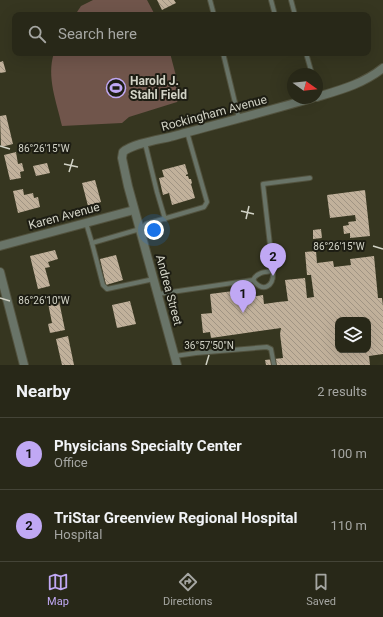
<!DOCTYPE html>
<html lang="en">
<head>
<meta charset="utf-8">
<style>
  :root { --surface:#282818; --page:#343425; --text:#f1f3f6; --muted:#a5a6a2; --line:#444437; --accent:#c0a8f4 }
  body { margin:0; font-family:Roboto,sans-serif; background:var(--page); color:var(--text) }
  .controls { position:absolute; right:12px; bottom:12px; display:grid; overflow:hidden; border-radius:8px; box-shadow:0 4px 16px #0002 }
  .controls button { width:36px; height:36px; display:grid; place-items:center; padding:0; border:0; border-bottom:1px solid var(--line); background:var(--surface); color:var(--text); font:20px sans-serif }
  .compass { position:absolute; left:287px; top:68px; width:36px; height:36px; border-radius:50%; background:var(--surface); box-shadow:0 4px 16px #0002; rotate:105deg }
  .you { position:absolute; left:154px; top:230px; width:14px; height:14px; margin:-10px; border:3px solid #fff; border-radius:50%; background:#1a73e8; box-shadow:0 0 0 6px #1a73e833 }
  .badge { display:grid; place-items:center; width:26px; height:26px; border-radius:50%; background:var(--accent); color:#111; font-size:13px; font-weight:700 }
  .pin { position:absolute; translate:-50% -33px; filter:drop-shadow(0 1px 2px #0008) }
  .pin::after { content:''; position:absolute; top:21px; width:14px; height:12px; background:inherit; clip-path:polygon(0 0,100% 0,50% 100%) }
  .list { margin:0; padding:0; list-style:none }
  h2 { display:flex; justify-content:space-between; align-items:center; height:52px; margin:0; padding:0 16px; font-size:17px }
  h2 small { font-size:13px; font-weight:400; color:var(--muted) }
  .list li { display:grid; grid-template-columns:26px 1fr auto; gap:12px; align-items:center; box-sizing:border-box; height:72px; padding:0 16px; border-top:1px solid var(--line) }
  .list b { display:block; font-size:15px; white-space:nowrap }
  .list p { margin:0; font-size:13px; white-space:nowrap; color:var(--muted) }
  .list em { font-size:13px; font-style:normal; color:var(--muted) }
  .icon { flex:none; width:22px; height:22px; fill:none; stroke:currentColor; stroke-width:2; stroke-linecap:round; stroke-linejoin:round }
  .map { position:relative; flex:none; width:383px; height:365px; overflow:hidden }
  .search { position:absolute; background:var(--surface); box-shadow:0 4px 16px #0002; left:12px; right:12px; top:12px; height:44px; display:flex; align-items:center; gap:10px; box-sizing:border-box; padding:0 14px; border-radius:8px; color:var(--muted); font-size:15px }
  .sheet { height:196px; background:var(--surface) }
  nav { display:flex; justify-content:space-around; align-items:center; box-sizing:border-box; height:56px; border-top:1px solid var(--line); background:var(--surface); font-size:11px; color:var(--muted) }
  nav a { display:grid; justify-items:center; gap:2px }
  nav .on { color:var(--accent) }
  .map>svg:first-child { display:block }
</style>
</head>
<body>
<div class="map">
<svg width="383" height="365" viewBox="0 0 383 365">
  <defs>
    <pattern id="building-back-hatch" width="6" height="6" patternUnits="userSpaceOnUse"><rect width="6" height="6" fill="#c1b19b"/><path d="M-1 5l2 2M0 0l6 6M5-1l2 2" fill="none" stroke="#a09483"/></pattern>
  </defs>
  <rect width="100%" height="100%" fill="#363620"/>
  <g fill="#70554b">
    <polygon points="93,0 147,0 155,15 75,15 81,6"/>
    <path d="M54 53H170L181 95 177 102 129 117 122 123 62 126C57 103 46 77 54 53Z"/>
  </g>
  <g fill="url(#building-back-hatch)" fill-rule="evenodd">
    <polygon points="157,0 174,0 176,3 162,10"/>
    <polygon points="3,61 6,72 0,73 0,62"/>
    <polygon points="6,115 13,144 1,147 0,116"/>
    <polygon points="16,152 18,164 22,163 24,171 20,172 21,178 10,180 4,155"/>
    <polygon points="47,163 50,173 36,176 33,166"/>
    <polygon points="185,164 188,174 186,175 186,176 188,176 189,179 191,179 192,183 191,184 195,198 172,205 169,193 163,195 159,178 164,177 162,170"/>
    <polygon points="95,180 101,202 88,206 82,183"/>
    <polygon points="23,189 24,195 33,193 34,198 38,197 40,207 18,213 13,191"/>
    <polygon points="365,190 370,236 350,238 350,233 344,234 343,226 349,225 348,222 356,221 355,215 330,218 327,195"/>
    <polygon points="321,229 322,238 313,239 313,230"/>
    <polygon points="55,250 58,259 48,262 50,267 45,268 50,286 38,289 30,256"/>
    <path d="M316 251 317 263 333 261 334 267 351 265 350 259 374 256 378 298H382L383 306V354L369 356 370 365H266L265 360 283 358 280 334 281 328 211 338 210 332 203 333 201 314 212 313 210 294 249 289 250 297 263 295 264 304 278 302 288 301 285 280 305 278 307 298 314 297 311 275H307L305 252ZM338 320H368V350H338Z"/>
    <polygon points="116,255 123,280 106,285 100,259"/>
    <polygon points="59,301 65,330 50,333 48,324 52,323 48,303"/>
    <polygon points="130,301 136,324 117,328 112,305"/>
    <polygon points="68,336 74,365 62,365 56,339"/>
  </g>
  <g fill="none" stroke-linecap="round" stroke-linejoin="round">
    <g stroke="#52523e" stroke-width="6">
      <g id="service">
        <polyline points="210,0 214,15"/>
        <polyline points="271,0 275,15"/>
        <polyline points="291,0 295,15"/>
        <polyline points="223,53 239,119"/>
        <polyline points="306,53 312,74"/>
        <polyline points="145,143 157,192 165,219"/>
        <polyline points="86,223 92,243 140,229 146,224 204,207 207,202 187,132"/>
        <polyline points="92,243 103,285 107,289 154,279"/>
        <path d="M253 280C263 293 274 287 273 271"/>
        <path d="M158 294 253 280C257 272 265 272 273 271L263 184 310 178"/>
        <polyline points="175,356 196,353 267,347 271,349 274,365"/>
      </g>
    </g>
    <g stroke="#52523e" stroke-width="10">
      <g id="minor">
        <path d="M317 97C340 90 363 84 383 68"/>
        <polyline points="0,246 134,210"/>
        <polyline points="0,272 24,365"/>
        <path d="M177 365 128 186 122 158 123 152C132 144 157 140 170 137 217 124 265 112 312 98"/>
      </g>
    </g>
    <use href="#service" stroke="#697468" stroke-width="4"/>
    <use href="#minor" stroke="#697468" stroke-width="8"/>
  </g>
  <path fill="none" stroke="#d2d3c6" stroke-width="1.5" d="M0 146 10 149M64 164 78 167M69 172 73 159M241 211 254 214M246 219 249 206M373 246 383 249M0 298 10 301M206 365 209 355"/>
  <defs>
    <g id="stadium-ring" transform="scale(1)"><circle r="9.5" fill="#1d1d13" stroke="#c0a8f4" stroke-width="1.5"/><path d="M0-5a6.5 5 0 1 0 0 10a6.5 5 0 1 0 0-10ZM-3.5-1.8h7v3.6h-7Z" fill="#c0a8f4"/></g>
  </defs>
  <g fill-rule="evenodd">
    <use href="#stadium-ring" x="116" y="88"/>
  </g>
  <g text-anchor="middle" stroke-width="4" stroke-linejoin="round" paint-order="stroke">
    <g font-size="12" font-weight="bold" fill="#d2d3c6" stroke="#1d1d13" text-anchor="start">
      <text x="130" y="85">Harold J.<tspan x="130" dy="14">Stahl Field</tspan></text>
    </g>
    <g font-size="12" fill="#d2d3c6" stroke="#1d1d13">
      <text transform="translate(214 113) rotate(-15)" y="4">Rockingham Avenue</text>
      <text transform="translate(64 216) rotate(-15)" y="4">Karen Avenue</text>
      <text transform="translate(169 290) rotate(75)" y="4">Andrea Street</text>
    </g>
  </g>
  <g font-size="10" text-anchor="middle" fill="#d2d3c6" stroke="#1d1d13" stroke-width="4" stroke-linejoin="round" paint-order="stroke">
    <text x="44" y="152">86°26'15"W</text>
    <text x="339" y="250">86°26'15"W</text>
    <text x="44" y="304">86°26'10"W</text>
    <text x="209" y="349">36°57'50"N</text>
  </g>
</svg>
<div class="controls">
<button><svg class="icon" aria-label="layers" viewBox="0 0 24 24"><path d="M12 4l9 5-9 5-9-5zM3 14l9 5 9-5"/></svg></button>
</div>
<svg class="compass" viewBox="-18 -18 36 36"><path d="M0-13l5 13h-10z" fill="#e53935"/><path d="M0 13l5-13h-10z" fill="#a5a6a2"/></svg>
<div class="you"></div>
<div class="pin badge" style="left:243px;top:313px">1</div>
<div class="pin badge" style="left:273px;top:276px">2</div>
<div class="search"><svg class="icon" aria-label="search" viewBox="0 0 24 24"><circle cx="10" cy="10" r="6"/><path d="M15 15l6 6"/></svg>Search here</div>
</div>
<section class="sheet">
<h2>Nearby<small>2 results</small></h2>
<ul class="list">
<li><span class="badge">1</span><div><b>Physicians Specialty Center</b><p>Office</p></div><em>100 m</em></li>
<li><span class="badge">2</span><div><b>TriStar Greenview Regional Hospital</b><p>Hospital</p></div><em>110 m</em></li>
</ul>
</section>
<nav>
<a class="on"><svg class="icon" aria-label="map" viewBox="0 0 24 24"><path d="M3 6l6-2 6 2 6-2v14l-6 2-6-2-6 2zM9 4v14M15 6v14"/></svg>Map</a>
<a><svg class="icon" aria-label="directions" viewBox="0 0 24 24"><path d="M12 3l9 9-9 9-9-9zM9 14v-3h6M13 9l2 2-2 2"/></svg>Directions</a>
<a><svg class="icon" aria-label="saved" viewBox="0 0 24 24"><path d="M7 4h10v16l-5-4-5 4z"/></svg>Saved</a>
</nav>
</body>
</html>
